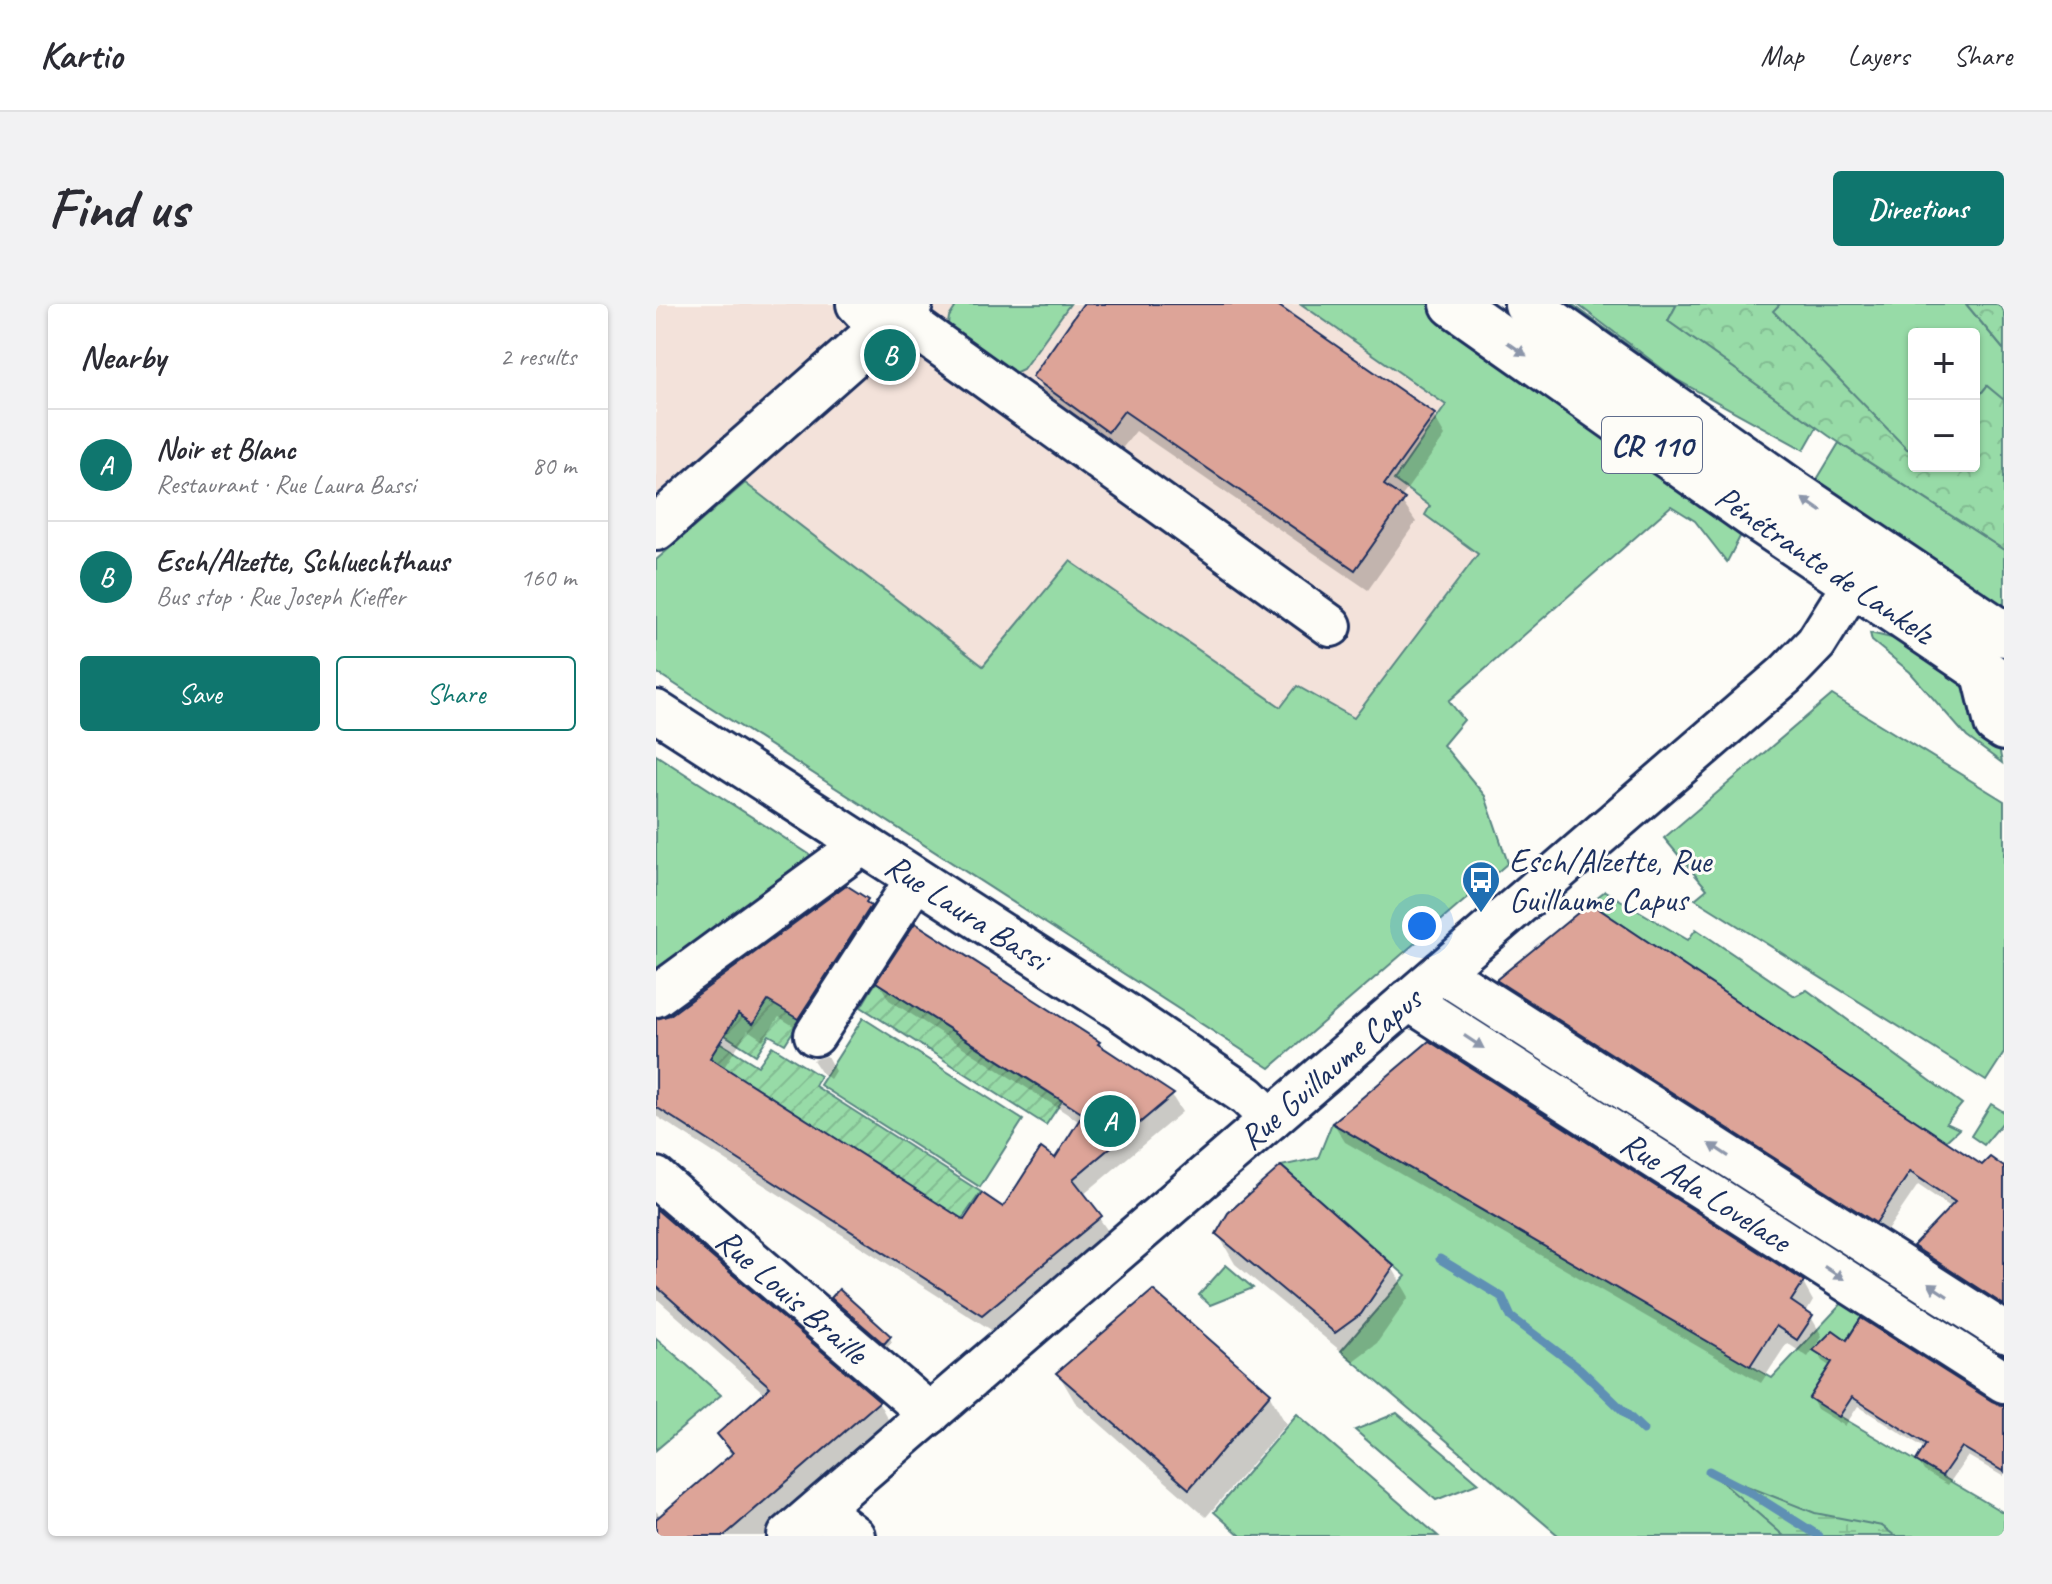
<!DOCTYPE html>
<html lang="en">
<head>
<meta charset="utf-8">
<style>
  :root { --surface:#fff; --page:#f2f2f3; --text:#2b2b33; --muted:#7c7c81; --line:#e1e1e2; --accent:#0f766e }
  body { margin:0; font-family:Caveat,sans-serif; background:var(--page); color:var(--text) }
  .controls { position:absolute; right:24px; top:24px; display:grid; overflow:hidden; border-radius:8px; box-shadow:0 2px 6px #0004 }
  .controls button { width:72px; height:72px; display:grid; place-items:center; padding:0; border:0; border-bottom:2px solid var(--line); background:var(--surface); color:var(--text); font:40px sans-serif }
  .you { position:absolute; left:766px; top:622px; width:28px; height:28px; margin:-20px; border:6px solid #fff; border-radius:50%; background:#1a73e8; box-shadow:0 0 0 12px #1a73e833 }
  .badge { display:grid; place-items:center; width:52px; height:52px; border-radius:50%; background:var(--accent); color:#fff; font-size:26px; font-weight:700 }
  .pin { position:absolute; translate:-50% -50%; border:4px solid #fff; box-shadow:0 2px 8px #0006 }
  .list { margin:0; padding:0; list-style:none }
  h2 { display:flex; justify-content:space-between; align-items:center; height:104px; margin:0; padding:0 32px; font-size:34px }
  h2 small { font-size:26px; font-weight:400; color:var(--muted) }
  .list li { display:grid; grid-template-columns:52px 1fr auto; gap:24px; align-items:center; box-sizing:border-box; height:112px; padding:0 32px; border-top:2px solid var(--line) }
  .list b { display:block; font-size:30px; white-space:nowrap }
  .list p { margin:0; font-size:26px; white-space:nowrap; color:var(--muted) }
  .list em { font-size:26px; font-style:normal; color:var(--muted) }
  .actions { display:flex; gap:16px; padding:24px 32px }
  .actions a { flex:1; padding:18px 0; border:2px solid var(--accent); border-radius:8px; text-align:center; font-size:28px; color:var(--accent) }
  .actions .main { background:var(--accent); color:#fff }
  .map { position:relative; flex:none; width:1348px; height:1232px; overflow:hidden; border-radius:8px }
  header { display:flex; align-items:center; gap:48px; box-sizing:border-box; height:112px; padding:0 40px; background:var(--surface); border-bottom:2px solid var(--line) }
  header strong { font-size:38px }
  nav { display:flex; gap:44px; margin-inline-start:auto; font-size:28px }
  .intro { display:flex; align-items:center; justify-content:space-between; box-sizing:border-box; height:192px; padding:0 48px }
  h1 { margin:0; font-size:56px }
  .button { padding:20px 36px; border-radius:8px; background:var(--accent); color:#fff; font-size:28px; font-weight:700 }
  main { display:flex; gap:48px; padding:0 48px }
  aside { flex:1; background:var(--surface); border-radius:8px; box-shadow:0 2px 6px #0004 }
  .map>svg:first-child { display:block }
</style>
</head>
<body>
<header>
<strong>Kartio</strong>
<nav><a>Map</a><a>Layers</a><a>Share</a></nav>
</header>
<div class="intro"><h1>Find us</h1><a class="button">Directions</a></div>
<main>
<aside>
<h2>Nearby<small>2 results</small></h2>
<ul class="list">
<li><span class="badge">A</span><div><b>Noir et Blanc</b><p>Restaurant · Rue Laura Bassi</p></div><em>80 m</em></li>
<li><span class="badge">B</span><div><b>Esch/Alzette, Schluechthaus</b><p>Bus stop · Rue Joseph Kieffer</p></div><em>160 m</em></li>
</ul>
<div class="actions"><a class="main">Save</a><a>Share</a></div>
</aside>
<div class="map">
<svg width="1348" height="1232" viewBox="0 0 1348 1232">
  <defs>
    <pattern id="forest-crowns" width="20" height="18" patternUnits="userSpaceOnUse" patternTransform="scale(2)"><rect width="20" height="18" fill="#97dba7"/><path d="M2 6a3 3 0 1 1 6 0M12 15a3 3 0 1 1 6 0" fill="none" stroke="#82bc92"/></pattern>
    <pattern id="wetland-marsh" width="20" height="14" patternUnits="userSpaceOnUse" patternTransform="scale(2)"><rect width="20" height="14" fill="#97dba7"/><path d="M1 5h8M5 5V1M11 12h8M15 12V8" fill="none" stroke="#82bc92"/></pattern>
    <pattern id="garden-furrows" width="10" height="10" patternUnits="userSpaceOnUse" patternTransform="scale(2)"><rect width="10" height="10" fill="#97dba7"/><path d="M-1 1l2-2M0 10L10 0M9 11l2-2" fill="none" stroke="#82bc92"/></pattern>
  </defs>
  <rect width="100%" height="100%" fill="#fdfcf7"/>
  <filter id="ink" filterUnits="userSpaceOnUse"><feTurbulence type="fractalNoise" baseFrequency=".0125" numOctaves="2"/><feDisplacementMap in="SourceGraphic" scale="16" xChannelSelector="R" yChannelSelector="G"/><feConvolveMatrix kernelMatrix="1 2 1 2 8 2 1 2 1" color-interpolation-filters="sRGB"/></filter>
  <g filter="url(#ink)">
    <polygon fill="#f3e2da" points="0,0 295,0 367,65 414,0 645,0 791,101 774,203 769,211 823,250 698,415 642,382 625,403 414,257 327,363 69,163 0,224"/>
    <g fill="#97dba7" stroke="#598582" stroke-width="2">
      <polygon points="295,0 414,0 367,65 354,71 291,26 293,13 299,4"/>
      <polygon points="645,0 772,0 1088,225 1071,258 1039,217 1015,202 793,397 808,416 787,441 829,492 852,559 614,764 0,368 0,256 89,179 327,362 414,257 625,403 641,382 698,414 822,250 769,211 774,202 738,176 790,101"/>
      <polygon points="900,0 916,0 1139,164"/>
      <polygon points="921,0 1021,0 1012,17 1161,123 1148,146 1021,76"/>
      <polygon points="1124,0 1310,0 1348,46 1348,96 1346,97 1331,82 1318,98 1318,30 1258,30 1258,146 1251,146 1116,7"/>
      <polygon points="1183,139 1348,246 1348,311 1157,182"/>
      <polygon points="1214,329 1257,339 1303,371 1317,408 1341,432 1346,459 1311,433 1254,368 1216,337"/>
      <polygon points="1176,391 1348,497 1348,749 1330,777 1039,595 1051,585 1008,534"/>
      <polygon points="0,451 156,552 143,572 0,676"/>
      <polygon points="949,587 1032,636 1040,625 1139,692 1151,686 1306,800 1290,819 1303,825 1290,837 934,599"/>
      <polygon points="207,714 367,816 324,883 164,781"/>
      <polygon points="1335,800 1348,808 1348,817 1328,841 1315,832"/>
      <polygon points="676,819 1116,1074 1190,995 1209,1008 1177,1056 1185,1083 1167,1072 1153,1094 1348,1209 1348,1232 903,1232 685,1047 750,972 625,862 662,854"/>
      <polygon points="570,961 597,984 554,1001 543,991"/>
      <polygon points="0,1034 65,1091 0,1146"/>
      <polygon points="741,1109 823,1179 780,1196 699,1126"/>
      <polygon points="641,1110 782,1232 585,1232 558,1208"/>
    </g>
    <g fill="url(#forest-crowns)" stroke="#598582" stroke-width="2">
      <polygon points="1021,0 1124,0 1117,7 1251,145 1258,146 1258,162 1318,162 1318,98 1331,82 1348,96 1348,246 1173,132 1012,17"/>
      <polygon points="1310,0 1342,0 1348,7 1348,46"/>
    </g>
    <polygon fill="url(#wetland-marsh)" stroke="#598582" stroke-width="2" points="1053,1167 1159,1209 1226,1222 1239,1232 1128,1232"/>
    <g fill="url(#garden-furrows)" stroke="#598582" stroke-width="2">
      <polygon points="183,610 202,623 189,644 194,648 163,696 158,694 129,740 113,731 100,751 69,731 82,710 97,720 112,697"/>
      <polygon points="220,678 406,797 390,821 205,703"/>
      <polygon points="8,704 102,762 116,742 164,772 159,782 325,888 306,915 93,779 0,740 0,710"/>
    </g>
    <g fill="#0003">
      <polygon points="429,0 616,0 777,111 789,132 744,195 760,218 712,286 480,127 464,147 391,94 379,73"/>
      <polygon points="190,583 211,597 221,614 152,731 123,713 107,736 92,726 67,765 309,918 348,905 400,857 424,818 233,696 223,679 442,739 446,746 516,792 526,808 427,891 454,930 337,1027 0,812 0,716 15,712"/>
      <polygon points="842,676 1326,864 1348,865 1348,1008 1267,956 1259,943 1296,904 1262,881 1228,931 850,690"/>
      <polygon points="171,752 179,767 174,775 165,768 157,756"/>
      <polygon points="678,820 1147,979 1157,997 1150,1009 1155,1013 1166,1032 1152,1053 1131,1039 1105,1079 689,838"/>
      <polygon points="0,908 223,1099 238,1126 115,1232 0,1232 0,1207 5,1213 76,1153 63,1130 109,1090 0,994"/>
      <polygon points="562,930 736,963 753,993 721,1039 697,1057 579,960"/>
      <polygon points="183,988 234,1034 236,1038 231,1043 180,999 177,994"/>
      <polygon points="1191,1038 1348,1104 1348,1173 1312,1152 1292,1181 1268,1167 1262,1157 1270,1145 1202,1102 1189,1122 1161,1105 1155,1094 1175,1063 1166,1057 1160,1046"/>
      <polygon points="402,1069 613,1090 630,1120 550,1213 419,1098"/>
    </g>
    <g fill="none" stroke-linecap="round" stroke-linejoin="round">
      <g stroke="#5e90b4" stroke-width="9">
        <polyline points="784,955 846,993 855,1013 923,1064 987,1126"/>
        <polyline points="1053,1167 1092,1187 1163,1232"/>
      </g>
    </g>
    <g fill="#dda498" stroke="#1b2f5e" stroke-width="2">
      <polygon points="427,0 620,0 779,110 728,181 749,195 699,266 468,107 452,128 376,73"/>
      <polygon points="190,581 212,595 210,598 215,602 142,715 112,697 97,720 82,710 54,754 308,916 326,889 347,903 385,844 399,854 427,810 220,678 259,619 444,738 442,740 518,790 417,875 446,912 326,1011 0,803 0,715 14,711"/>
      <polygon points="934,599 1326,861 1334,853 1348,863 1348,1001 1257,942 1299,898 1254,868 1220,919 840,676"/>
      <polygon points="773,737 1148,977 1135,997 1157,1012 1141,1036 1120,1022 1094,1062 676,819"/>
      <polygon points="625,862 738,962 705,1010 679,1029 560,930 572,909"/>
      <polygon points="0,905 224,1097 68,1232 0,1232 0,1215 77,1149 61,1130 114,1083 0,982"/>
      <polygon points="183,985 235,1032 228,1040 175,994"/>
      <polygon points="497,986 615,1089 533,1185 400,1069"/>
      <polygon points="1205,1014 1336,1097 1348,1102 1348,1168 1306,1143 1286,1172 1260,1157 1270,1140 1196,1093 1183,1113 1153,1094 1176,1058 1157,1046 1177,1026 1191,1036"/>
    </g>
    <g fill="none" stroke-linecap="round" stroke-linejoin="round">
      <g stroke="#1b2f5e" stroke-width="46">
        <g id="minor">
          <polyline points="201,0 225,26"/>
          <polyline points="242,11 675,322"/>
          <polyline points="1326,366 1339,420 1348,426"/>
          <path id="s1" d="M0 407 467 708 591 792 615 815"/>
          <polyline points="785,668 1348,1028"/>
          <polyline points="0,692 207,540"/>
          <path id="s2" d="M752 696 1348 1078"/>
          <polyline points="159,731 260,575"/>
          <path id="s3" d="M0 874 274 1110"/>
          <polyline points="164,1205 198,1232"/>
          <path id="s4" d="M132 1232 1129 371 1160 339 1197 280"/>
        </g>
      </g>
      <g stroke="#1b2f5e" stroke-width="50">
        <g id="major">
          <path id="s5" d="M797 0 1096 211 1348 381"/>
          <polyline points="871,0 1135,187 1348,330"/>
          <polyline points="0,224 254,0"/>
        </g>
      </g>
      <use href="#minor" stroke="#fdfcf7" stroke-width="40"/>
      <use href="#major" stroke="#fdfcf7" stroke-width="44"/>
    </g>
    <defs><path id="oneway-solid" d="M-6-.8H1V-3.2L6.5 0L1 3.2V.8H-6Z" transform="scale(2)"/></defs>
    <g fill="#8c96aa">
      <use href="#oneway-solid" transform="translate(861 45) rotate(35)"/>
      <use href="#oneway-solid" transform="translate(1156 201) rotate(-146)"/>
      <use href="#oneway-solid" transform="translate(818 738) rotate(33)"/>
      <use href="#oneway-solid" transform="translate(1063 846) rotate(-147)"/>
      <use href="#oneway-solid" transform="translate(1178 969) rotate(33)"/>
      <use href="#oneway-solid" transform="translate(1282 986) rotate(-147)"/>
    </g>
  </g>
  <defs>
    <g id="bus-pin" transform="scale(2)"><path d="M0 17L-7.5 6A9.5 9.5 0 1 1 7.5 6Z" fill="#1f6fb2" stroke="#fdfcf7"/><path d="M-5-6H5V4H4V6H2V4H-2V6H-4V4H-5ZM-3.5-4V0h7V-4ZM-3.5 1.2v1.5H-2V1.2ZM2 1.2v1.5H3.5V1.2Z" fill="#fff"/></g>
  </defs>
  <g fill-rule="evenodd">
    <use href="#bus-pin" x="825" y="576"/>
  </g>
  <g text-anchor="middle" stroke-width="6" stroke-linejoin="round" paint-order="stroke">
    <rect fill="#fdfcf7" stroke="#5f6c8c" stroke-width="2" x="946" y="113" width="100" height="56" rx="6"/>
    <g font-size="32" font-weight="bold" fill="#1b2f5e">
      <text x="996" y="152">CR 110</text>
    </g>
    <g font-size="34" fill="#1b2f5e" stroke="#fdfcf7">
      <text dy="12" stroke="none"><textPath href="#s5" startOffset="454">Pénétrante de Lankelz</textPath></text>
      <text dy="12" stroke="none"><textPath href="#s1" startOffset="370">Rue Laura Bassi</textPath></text>
      <text dy="12" stroke="none"><textPath href="#s4" startOffset="716">Rue Guillaume Capus</textPath></text>
      <text dy="12" stroke="none"><textPath href="#s2" startOffset="354">Rue Ada Lovelace</textPath></text>
      <text dy="12" stroke="none"><textPath href="#s3" startOffset="180">Rue Louis Braille</textPath></text>
    </g>
    <g font-size="34" fill="#1b2f5e" stroke="#fdfcf7" text-anchor="start">
      <text x="853" y="568">Esch/Alzette, Rue<tspan x="853" dy="39">Guillaume Capus</tspan></text>
    </g>
  </g>
</svg>
<div class="controls">
<button>+</button>
<button>−</button>
</div>
<div class="you"></div>
<div class="pin badge" style="left:454px;top:817px">A</div>
<div class="pin badge" style="left:234px;top:51px">B</div>
</div>
</main>
</body>
</html>
